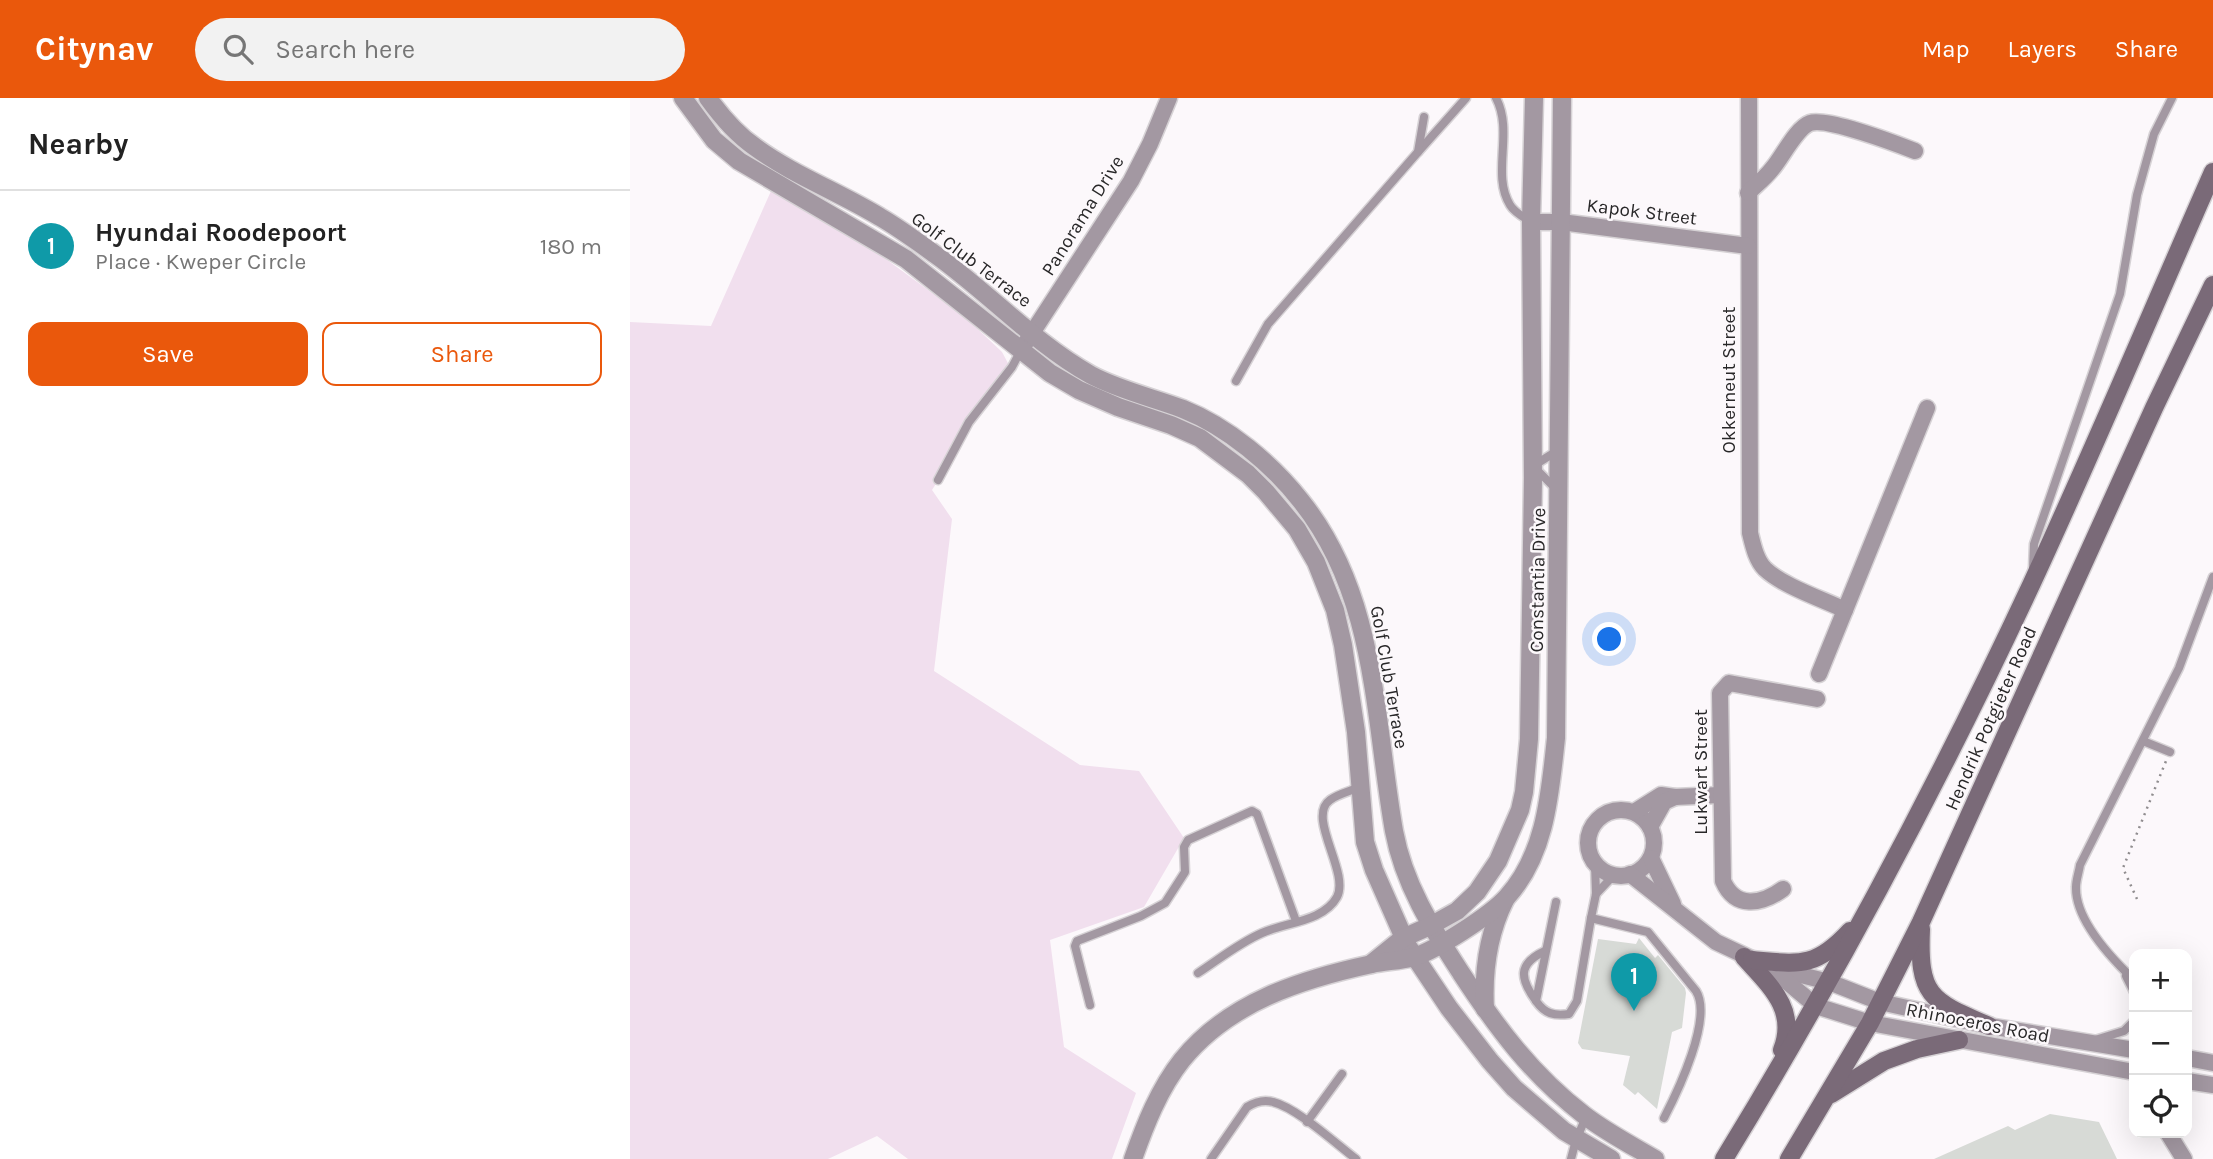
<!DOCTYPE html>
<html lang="en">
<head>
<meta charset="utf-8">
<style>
  :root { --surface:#fff; --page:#f2f2f2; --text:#222; --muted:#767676; --line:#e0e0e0; --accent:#ea580c }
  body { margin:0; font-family:Karla,sans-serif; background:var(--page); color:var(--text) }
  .controls { position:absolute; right:21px; bottom:21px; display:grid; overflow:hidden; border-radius:14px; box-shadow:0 7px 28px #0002 }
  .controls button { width:63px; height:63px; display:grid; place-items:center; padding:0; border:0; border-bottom:2px solid var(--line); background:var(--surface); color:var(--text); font:35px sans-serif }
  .you { position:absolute; left:980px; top:542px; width:24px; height:24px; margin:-18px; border:5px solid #fff; border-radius:50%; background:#1a73e8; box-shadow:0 0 0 10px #1a73e833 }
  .badge { display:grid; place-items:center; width:46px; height:46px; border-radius:50%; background:var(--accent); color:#fff; font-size:23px; font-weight:700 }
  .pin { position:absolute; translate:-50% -58px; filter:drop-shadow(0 2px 4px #0008) }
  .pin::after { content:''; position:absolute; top:37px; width:24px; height:21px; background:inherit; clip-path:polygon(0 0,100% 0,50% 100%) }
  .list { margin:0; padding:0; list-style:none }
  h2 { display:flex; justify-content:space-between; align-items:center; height:91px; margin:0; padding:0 28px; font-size:30px }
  h2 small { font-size:23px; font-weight:400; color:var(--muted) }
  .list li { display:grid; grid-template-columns:46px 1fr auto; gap:21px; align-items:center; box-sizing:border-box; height:112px; padding:0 28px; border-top:2px solid var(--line) }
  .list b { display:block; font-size:26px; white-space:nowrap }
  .list p { margin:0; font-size:23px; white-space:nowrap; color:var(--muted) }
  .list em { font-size:23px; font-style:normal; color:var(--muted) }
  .actions { display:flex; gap:14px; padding:21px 28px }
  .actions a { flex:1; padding:16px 0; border:2px solid var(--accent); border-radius:14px; text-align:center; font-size:24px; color:var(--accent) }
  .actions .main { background:var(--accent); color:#fff }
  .icon { flex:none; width:38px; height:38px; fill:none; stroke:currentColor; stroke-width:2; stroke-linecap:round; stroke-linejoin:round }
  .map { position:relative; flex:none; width:1583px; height:1061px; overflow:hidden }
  header { display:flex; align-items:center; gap:42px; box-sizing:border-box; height:98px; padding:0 35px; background:var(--accent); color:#fff }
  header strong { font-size:33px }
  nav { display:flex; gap:38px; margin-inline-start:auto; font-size:24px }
  .search { width:490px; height:63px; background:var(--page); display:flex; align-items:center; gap:18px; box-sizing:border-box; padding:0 24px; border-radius:38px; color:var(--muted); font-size:26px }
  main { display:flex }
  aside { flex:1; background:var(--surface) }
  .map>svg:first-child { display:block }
</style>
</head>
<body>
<header>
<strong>Citynav</strong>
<div class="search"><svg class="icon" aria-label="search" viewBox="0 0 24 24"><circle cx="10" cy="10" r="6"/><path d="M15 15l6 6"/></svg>Search here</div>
<nav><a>Map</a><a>Layers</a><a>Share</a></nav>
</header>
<main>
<aside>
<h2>Nearby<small></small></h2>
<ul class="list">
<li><span class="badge" style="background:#0f9aa8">1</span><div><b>Hyundai Roodepoort</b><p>Place · Kweper Circle</p></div><em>180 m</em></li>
</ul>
<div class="actions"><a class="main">Save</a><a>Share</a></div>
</aside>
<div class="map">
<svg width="1583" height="1061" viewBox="0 0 1583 1061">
  <rect width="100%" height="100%" fill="#fcf8fb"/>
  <polygon fill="#f1dfee" points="141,93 234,145 335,219 372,254 380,269 302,392 322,421 304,573 450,667 509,673 554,740 514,809 420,842 434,949 506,995 482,1061 278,1061 247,1038 198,1061 0,1061 0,224 81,228"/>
  <g fill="#d7dad6">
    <polygon points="1009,840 1025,860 1028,857 1055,890 1056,895 1052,930 1042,934 1027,1011 1008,994 1005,997 993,987 1000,958 952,951 948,945 968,841 1006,846"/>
    <polygon points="1420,1016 1469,1024 1487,1061 1304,1061 1378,1028 1385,1032"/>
  </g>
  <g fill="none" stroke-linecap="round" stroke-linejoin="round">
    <g stroke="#d6d2d5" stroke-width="11">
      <g id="service">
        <path d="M866 0C884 34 861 76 880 107 884 114 893 119 901 124"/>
        <polyline points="788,54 836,0"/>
        <polyline points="606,283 638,226 788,54 794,19"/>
        <polyline points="308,382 339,324 382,269 391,252"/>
        <polyline points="925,390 903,368 927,353"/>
        <polyline points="1403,470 1404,446 1490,196 1507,97 1524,36 1542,0"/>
        <polyline points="1513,643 1540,654"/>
        <path d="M965 766 966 796 961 820 1018 834 1066 893C1083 920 1048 993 1034 1020"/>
        <polyline points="966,796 984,777"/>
        <path d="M926 804 906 903C915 916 924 918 939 916L947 903 961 820"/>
        <path d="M568 875C588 862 609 845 632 835 656 824 693 824 707 799 720 774 676 719 700 702 708 696 721 693 730 689"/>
        <polyline points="1496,878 1504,894"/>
        <path d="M1504 882C1482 861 1445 822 1446 789 1446 782 1449 774 1450 767L1549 570 1583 479"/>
        <path d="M906 903C890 881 887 866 915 853"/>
        <polyline points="460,907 445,848 447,843 511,818 535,805 555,774 554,749 558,742 622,713 627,716 666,823"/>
        <polyline points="1465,942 1494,933 1504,923"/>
        <polyline points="677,1024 712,976"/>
        <path d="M581 1061 617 1009C625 1004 633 1001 643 1004 667 1010 705 1045 726 1061"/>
        <polyline points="941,1061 946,1042 956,1019"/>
      </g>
    </g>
    <g stroke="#d6d2d5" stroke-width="19">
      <g id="minor">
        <path d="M1119 0 1120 435C1123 447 1126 462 1135 471 1153 488 1192 501 1215 512"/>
        <path d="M1118 95C1126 87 1135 80 1142 71 1152 60 1166 30 1180 25 1196 19 1267 46 1285 53"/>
        <polyline points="901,124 931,124 1118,148"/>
        <polyline points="391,252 501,83 520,46 539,0"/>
        <polyline points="1189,576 1297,310"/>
        <circle cx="991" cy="745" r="33"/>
        <polyline points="1004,714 1031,697 1045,699 1090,697"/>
        <polyline points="1020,729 1034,704 1045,699"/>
        <polyline points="1021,760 1043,806"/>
        <polyline points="1000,776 1086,844 1139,869 1199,884 1250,904 1359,928 1504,952"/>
        <path d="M1153 791C1131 807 1105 811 1093 783L1090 595 1099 585 1187 601"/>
        <polyline points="1144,873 1186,908 1240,925 1504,974"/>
        <polyline points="1557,960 1583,965"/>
        <polyline points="1557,983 1583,987"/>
        <polyline points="1538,1035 1554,1061"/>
      </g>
    </g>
    <g stroke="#d6d2d5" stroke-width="21">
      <g id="tertiary">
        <polyline points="53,0 84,42 109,63 276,161 420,275 449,292 488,309 541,327 570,340 618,376 636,394 667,431 686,464 705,512 713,547 726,634 735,744 744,772 777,847 819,910 860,963 884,990 934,1033 981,1061"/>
        <path d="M78 0C91 18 106 36 125 49 163 77 209 94 250 119 269 130 288 144 306 157 359 195 404 245 461 277 489 292 524 300 553 311 598 329 642 366 671 403 747 498 744 620 764 733 774 787 802 830 831 875 867 930 902 977 954 1017 976 1034 1001 1047 1025 1061"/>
        <polyline points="741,866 773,840 800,828 827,813 847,794 868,763 890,712 894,694 899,641 903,380 901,124 904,0"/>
        <path d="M855 911C853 874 858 836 875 802"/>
        <path d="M503 1061C515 1027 529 991 552 962 599 904 672 881 742 866 755 863 770 863 784 859 806 852 861 817 877 799 916 756 920 695 926 640L932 0"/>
      </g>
    </g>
    <g stroke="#d6d2d5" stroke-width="21">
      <g id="secondary">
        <path d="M1291 831C1288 899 1301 903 1359 928"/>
        <path d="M1114 859C1139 887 1168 911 1152 952"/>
        <path d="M1122 862C1169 866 1185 871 1220 833"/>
        <polyline points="1201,996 1254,963 1287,951 1329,942"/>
        <path d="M1094 1061C1208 875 1310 682 1402 485 1465 349 1523 210 1583 74"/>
        <polyline points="1159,1061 1240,925 1291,824 1524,310 1583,187"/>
      </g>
    </g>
    <polyline stroke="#908d8f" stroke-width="2.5" stroke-dasharray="2 5" stroke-linecap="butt" points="1507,801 1493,770 1536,663"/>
    <use href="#service" stroke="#a398a2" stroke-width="8"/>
    <use href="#minor" stroke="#a398a2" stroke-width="16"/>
    <use href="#tertiary" stroke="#a398a2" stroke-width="18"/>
    <use href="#secondary" stroke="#7a6a78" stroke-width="18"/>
  </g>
  <g text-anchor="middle" stroke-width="5" stroke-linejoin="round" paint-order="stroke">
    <g font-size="19" fill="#282728" stroke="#fcf8fb">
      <text transform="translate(1012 113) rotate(7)" y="7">Kapok Street</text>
      <text transform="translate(452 117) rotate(-58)" y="7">Panorama Drive</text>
      <text transform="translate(342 161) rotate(37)" y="7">Golf Club Terrace</text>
      <text transform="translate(1098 282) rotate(-90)" y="7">Okkerneut Street</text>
      <text transform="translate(907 482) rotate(-89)" y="7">Constantia Drive</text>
      <text transform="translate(760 579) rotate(80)" y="7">Golf Club Terrace</text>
      <text transform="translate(1360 620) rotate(-66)" y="7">Hendrik Potgieter Road</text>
      <text transform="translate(1070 674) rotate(-90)" y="7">Lukwart Street</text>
      <text transform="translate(1348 924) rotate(11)" y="7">Rhinoceros Road</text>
    </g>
  </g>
</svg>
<div class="controls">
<button>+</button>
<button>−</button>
<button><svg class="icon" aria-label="locate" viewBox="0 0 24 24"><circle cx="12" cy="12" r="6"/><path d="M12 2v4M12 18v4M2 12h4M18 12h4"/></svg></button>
</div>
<div class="you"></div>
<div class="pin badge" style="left:1004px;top:913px;background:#0f9aa8">1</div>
</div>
</main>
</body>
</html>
